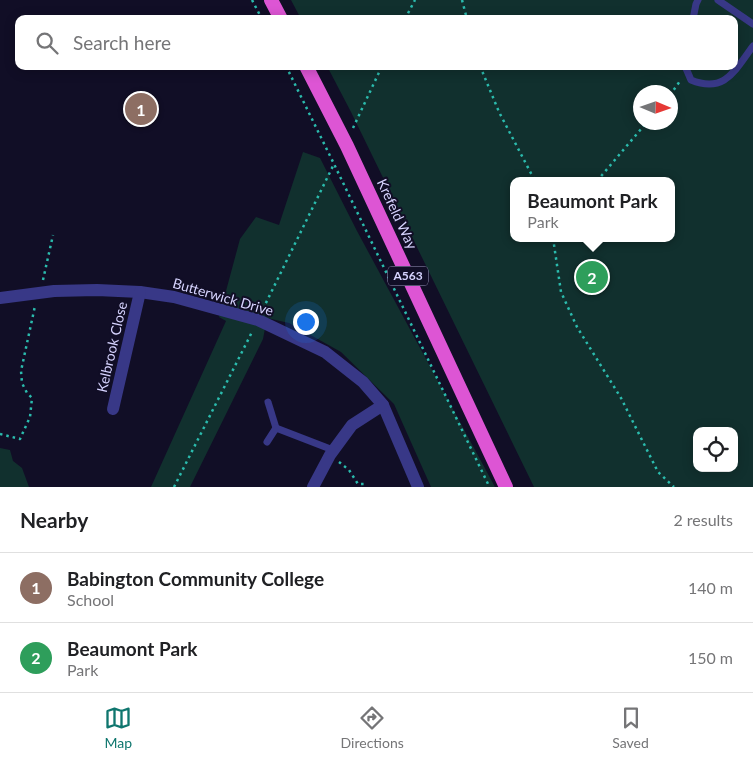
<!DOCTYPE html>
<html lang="en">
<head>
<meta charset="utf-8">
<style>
  :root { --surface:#fff; --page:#f2f2f2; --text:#202124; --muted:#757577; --line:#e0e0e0; --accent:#0f766e }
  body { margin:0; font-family:Lato,sans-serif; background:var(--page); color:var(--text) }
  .controls { position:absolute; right:15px; bottom:15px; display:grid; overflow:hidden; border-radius:10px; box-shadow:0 2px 12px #0003 }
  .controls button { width:45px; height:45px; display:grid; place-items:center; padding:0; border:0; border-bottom:1px solid var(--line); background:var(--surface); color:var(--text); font:25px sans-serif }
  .compass { position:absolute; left:633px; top:85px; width:45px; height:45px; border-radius:50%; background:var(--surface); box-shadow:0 2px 12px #0003; rotate:92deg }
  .you { position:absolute; left:305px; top:321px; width:18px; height:18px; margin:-12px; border:4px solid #fff; border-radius:50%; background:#1a73e8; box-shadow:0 0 0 8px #1a73e833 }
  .badge { display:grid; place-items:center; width:32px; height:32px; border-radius:50%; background:var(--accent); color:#fff; font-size:16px; font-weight:700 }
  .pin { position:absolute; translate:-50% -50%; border:2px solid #fff; box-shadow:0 1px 5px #0006 }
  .popup { position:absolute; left:510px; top:177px; width:165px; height:65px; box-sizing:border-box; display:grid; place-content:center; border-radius:10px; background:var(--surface); filter:drop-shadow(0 1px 4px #0005); font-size:16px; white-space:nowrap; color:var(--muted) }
  .popup b { font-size:19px; color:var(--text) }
  .popup::after { content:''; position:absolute; left:50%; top:100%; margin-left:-10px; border:10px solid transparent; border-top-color:var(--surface) }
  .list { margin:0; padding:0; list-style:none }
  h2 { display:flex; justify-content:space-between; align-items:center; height:65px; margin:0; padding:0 20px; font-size:21px }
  h2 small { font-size:16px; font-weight:400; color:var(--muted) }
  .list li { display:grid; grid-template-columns:32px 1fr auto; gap:15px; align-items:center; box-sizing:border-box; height:70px; padding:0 20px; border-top:1px solid var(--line) }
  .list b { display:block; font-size:19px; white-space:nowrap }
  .list p { margin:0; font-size:16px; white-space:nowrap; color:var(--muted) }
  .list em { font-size:16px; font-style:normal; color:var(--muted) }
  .icon { flex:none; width:28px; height:28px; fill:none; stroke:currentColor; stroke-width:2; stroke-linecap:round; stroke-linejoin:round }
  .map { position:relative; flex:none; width:753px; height:487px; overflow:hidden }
  .search { position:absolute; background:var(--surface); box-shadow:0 2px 12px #0003; left:15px; right:15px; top:15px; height:55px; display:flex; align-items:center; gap:12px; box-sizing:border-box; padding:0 18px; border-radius:10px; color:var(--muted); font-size:19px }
  .sheet { height:205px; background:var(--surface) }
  nav { display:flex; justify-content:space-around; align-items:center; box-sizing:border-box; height:70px; border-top:1px solid var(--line); background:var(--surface); font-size:14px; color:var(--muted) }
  nav a { display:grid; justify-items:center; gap:2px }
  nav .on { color:var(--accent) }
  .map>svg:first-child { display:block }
</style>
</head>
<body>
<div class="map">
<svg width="753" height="487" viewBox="0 0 753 487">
  <rect width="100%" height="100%" fill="#110e26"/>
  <g fill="#11302e" fill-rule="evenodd">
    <path d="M291 0H753V487H534L351 112 327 66H734V19H301ZM640 92H670V122H640ZM513 181H671V238H513ZM697 431H734V468H697Z"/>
    <polygon points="303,152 320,158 357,231 495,487 431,487 394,404 341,352 289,323 267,318 263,339 190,487 151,487 226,321 219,317 240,239 256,217 279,225"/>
    <polygon points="0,448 10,450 13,461 22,468 29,487 0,487"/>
  </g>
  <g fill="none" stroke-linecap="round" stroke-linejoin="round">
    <g stroke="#2bbbad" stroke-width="2.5" stroke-dasharray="2.5 4" stroke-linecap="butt">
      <polyline points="252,0 262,19"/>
      <polyline points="462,0 467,19"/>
      <polyline points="405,19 415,0"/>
      <polyline points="286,66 334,164 489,486"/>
      <polyline points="480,66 499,112 535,181"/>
      <polyline points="670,95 680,81"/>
      <polyline points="353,128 382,66"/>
      <polyline points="597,181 647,122"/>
      <polyline points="553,238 561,292 577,327 621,398 658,472 674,487"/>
      <polyline points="43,280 53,235"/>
      <polyline points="263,309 334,164"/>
      <polyline points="0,434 20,439 30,417 32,398 27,393 22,383 21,371 35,306"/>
      <polyline points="339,462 349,470 358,484 364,484 362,487"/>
      <polyline points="174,487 252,332"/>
    </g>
    <g stroke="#383887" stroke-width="7">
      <polyline points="718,0 753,24"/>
      <polyline points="693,19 696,4 698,0"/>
      <path d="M685 66 691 80C725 94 735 70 753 46"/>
      <polyline points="268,402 276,428"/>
      <polyline points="267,442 276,428 333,450"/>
    </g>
    <g stroke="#383887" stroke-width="12">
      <polyline points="0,298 54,291 97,290 140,292 174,297 258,320 325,352 363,382 383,405 418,487"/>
      <polyline points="113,409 140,292"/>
      <polyline points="313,487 330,455 352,425 383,405"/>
    </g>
    <g stroke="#dd55d4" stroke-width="14">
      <polyline points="271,0 281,19"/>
      <polyline points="306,66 347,146 506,487"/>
    </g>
  </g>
  <g text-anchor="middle" stroke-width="4" stroke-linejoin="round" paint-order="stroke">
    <rect fill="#110e26" stroke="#9c99be" stroke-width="1" x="388" y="266.5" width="40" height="19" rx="4"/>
    <g font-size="12" font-weight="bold" fill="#d7d4ff">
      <text x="408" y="280">A563</text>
    </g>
    <g font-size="14" fill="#d7d4ff" stroke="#110e26">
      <text transform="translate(397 214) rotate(65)" y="5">Krefeld Way</text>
      <text transform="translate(223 297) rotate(16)" y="5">Butterwick Drive</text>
      <text transform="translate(112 347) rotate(-77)" y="5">Kelbrook Close</text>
    </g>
  </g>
</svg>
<div class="controls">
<button><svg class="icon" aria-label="locate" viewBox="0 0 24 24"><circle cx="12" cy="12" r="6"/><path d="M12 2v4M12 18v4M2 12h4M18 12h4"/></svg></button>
</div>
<svg class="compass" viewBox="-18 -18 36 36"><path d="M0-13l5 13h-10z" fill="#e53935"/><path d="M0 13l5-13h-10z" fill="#757577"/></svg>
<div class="you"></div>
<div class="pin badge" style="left:141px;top:109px;background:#8d6e63">1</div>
<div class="pin badge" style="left:592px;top:277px;background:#2e9e5b">2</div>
<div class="popup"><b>Beaumont Park</b>Park</div>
<div class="search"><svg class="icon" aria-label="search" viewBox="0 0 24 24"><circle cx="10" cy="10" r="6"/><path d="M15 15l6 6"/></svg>Search here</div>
</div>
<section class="sheet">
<h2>Nearby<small>2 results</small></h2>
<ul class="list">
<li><span class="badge" style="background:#8d6e63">1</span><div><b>Babington Community College</b><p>School</p></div><em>140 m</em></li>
<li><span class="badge" style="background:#2e9e5b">2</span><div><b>Beaumont Park</b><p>Park</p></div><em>150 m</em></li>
</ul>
</section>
<nav>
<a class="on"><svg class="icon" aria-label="map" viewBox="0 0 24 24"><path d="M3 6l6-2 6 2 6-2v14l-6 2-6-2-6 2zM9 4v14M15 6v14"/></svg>Map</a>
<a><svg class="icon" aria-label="directions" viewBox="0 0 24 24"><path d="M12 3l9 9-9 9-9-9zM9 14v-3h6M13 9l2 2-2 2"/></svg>Directions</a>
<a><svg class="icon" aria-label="saved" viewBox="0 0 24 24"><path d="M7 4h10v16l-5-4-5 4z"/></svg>Saved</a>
</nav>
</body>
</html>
